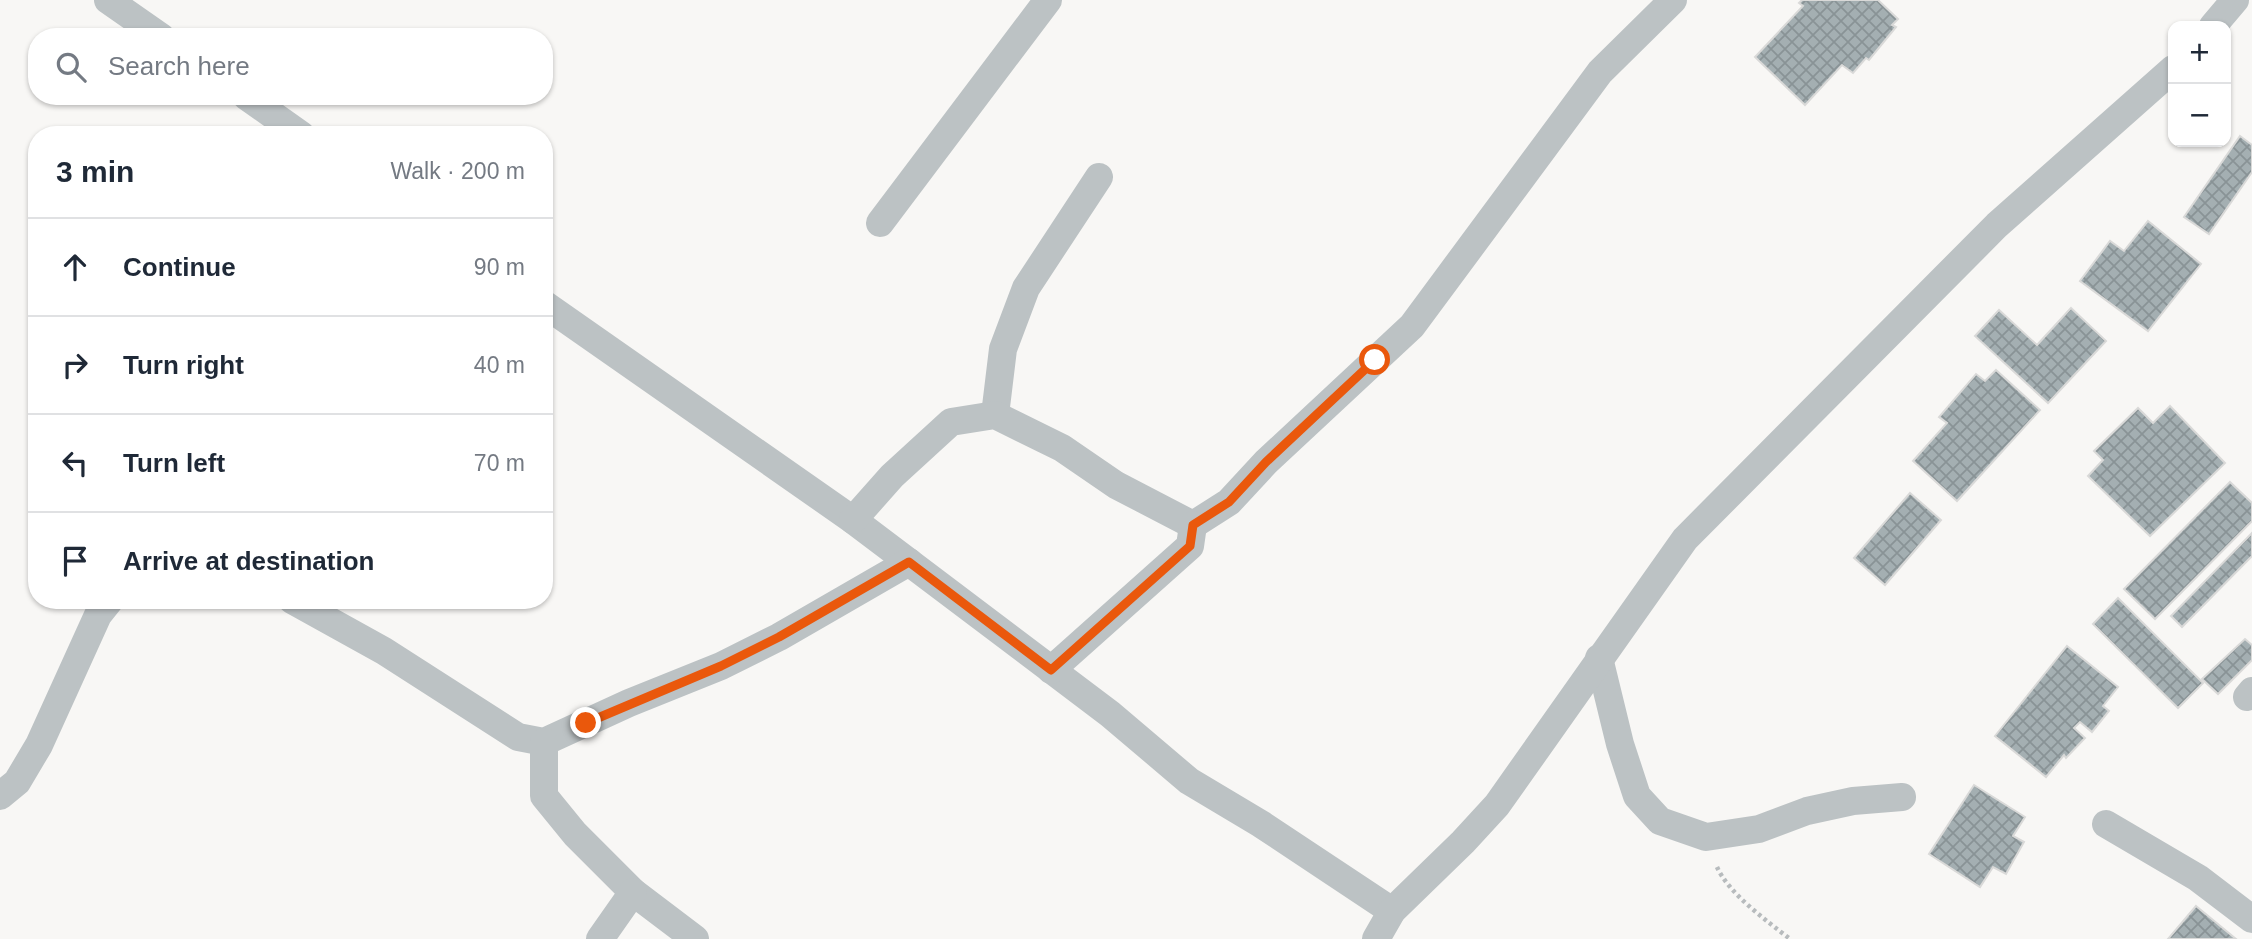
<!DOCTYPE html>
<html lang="en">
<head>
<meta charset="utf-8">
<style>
  :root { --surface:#fff; --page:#f6f6f7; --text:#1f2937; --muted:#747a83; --line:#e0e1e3 }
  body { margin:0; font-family:Arial,sans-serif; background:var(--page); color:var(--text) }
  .controls { position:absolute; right:21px; top:21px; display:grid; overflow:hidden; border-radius:14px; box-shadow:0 2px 5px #0004 }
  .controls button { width:63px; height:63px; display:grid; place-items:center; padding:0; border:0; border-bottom:2px solid var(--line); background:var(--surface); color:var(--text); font:35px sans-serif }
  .stop { position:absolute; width:21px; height:21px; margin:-16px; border:5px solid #ea580c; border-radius:50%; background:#fff }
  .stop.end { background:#ea580c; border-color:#fff; box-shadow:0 2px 7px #0008 }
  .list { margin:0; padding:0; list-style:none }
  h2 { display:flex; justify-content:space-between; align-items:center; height:91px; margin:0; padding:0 28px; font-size:30px }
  h2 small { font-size:23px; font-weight:400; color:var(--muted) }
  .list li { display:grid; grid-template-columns:46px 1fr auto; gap:21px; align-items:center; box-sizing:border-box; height:98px; padding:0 28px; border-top:2px solid var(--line) }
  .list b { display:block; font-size:26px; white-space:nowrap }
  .list em { font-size:23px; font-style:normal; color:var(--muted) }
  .icon { flex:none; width:38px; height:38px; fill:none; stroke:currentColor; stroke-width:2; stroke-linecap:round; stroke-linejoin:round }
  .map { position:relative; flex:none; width:2252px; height:939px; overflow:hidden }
  .search { position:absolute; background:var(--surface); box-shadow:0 2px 5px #0004; left:28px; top:28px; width:525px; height:77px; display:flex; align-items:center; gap:18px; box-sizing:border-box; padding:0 24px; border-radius:28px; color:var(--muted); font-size:26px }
  .panel { position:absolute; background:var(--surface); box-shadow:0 2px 5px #0004; left:28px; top:126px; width:525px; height:483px; border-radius:28px }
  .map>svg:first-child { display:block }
</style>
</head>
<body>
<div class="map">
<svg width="2252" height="939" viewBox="0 0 2252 939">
  <defs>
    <pattern id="building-cross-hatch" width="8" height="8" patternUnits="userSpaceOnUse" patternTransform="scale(1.75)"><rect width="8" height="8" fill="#a4afb2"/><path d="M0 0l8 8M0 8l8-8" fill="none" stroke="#899396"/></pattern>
  </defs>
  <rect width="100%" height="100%" fill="#f8f7f5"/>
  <g fill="url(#building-cross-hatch)" stroke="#d9d9d8" stroke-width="2">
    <polygon points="1802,0 1878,0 1898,19 1892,25 1896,27 1869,60 1866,58 1853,73 1842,65 1805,105 1755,57 1803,6 1799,3"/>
    <polygon points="2240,136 2252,145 2252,172 2209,234 2184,217"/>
    <polygon points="2148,221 2201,264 2148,331 2080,281 2110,241 2124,251"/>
    <polygon points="2071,308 2106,341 2048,403 1975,336 1999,310 2037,345"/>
    <polygon points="1996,370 2040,410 1957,501 1913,461 1947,423 1939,417 1976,374 1985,381"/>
    <polygon points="2170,406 2225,463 2150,536 2088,476 2103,460 2094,451 2138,408 2153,423"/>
    <polygon points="2230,482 2252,503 2252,521 2155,619 2124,589"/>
    <polygon points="1910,493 1941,520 1885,585 1854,558"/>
    <polygon points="2252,533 2252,556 2182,627 2171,616"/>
    <polygon points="2118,598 2203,683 2178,708 2093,624"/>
    <polygon points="2245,639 2252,645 2252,660 2218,694 2202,679"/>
    <polygon points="2067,646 2118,687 2103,706 2109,711 2092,732 2080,722 2074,728 2085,738 2066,758 2064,755 2046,777 1995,736"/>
    <polygon points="1974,785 2025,817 2013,836 2024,842 2006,874 1993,867 1980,887 1929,854"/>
    <polygon points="2196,906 2236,939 2168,939"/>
  </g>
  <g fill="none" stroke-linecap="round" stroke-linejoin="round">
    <path stroke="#b7bbbd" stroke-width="4.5" stroke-dasharray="3.5 3.5" stroke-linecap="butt" d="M1717 867C1729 894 1767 921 1790 939"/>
    <g stroke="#bcc2c4" stroke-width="28">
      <polyline points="108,0 161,37"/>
      <polyline points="2213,26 2235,0"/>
      <polyline points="246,96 301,135"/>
      <polyline points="880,223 1048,0"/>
      <polyline points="544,304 853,520 1110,714 1189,781 1261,824 1392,911"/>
      <polyline points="995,415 1003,349 1026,288 1099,177"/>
      <polyline points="853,520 892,476 951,422 995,415 1062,448 1116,485 1193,525 1229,502 1266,462 1412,326 1600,72 1673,0"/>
      <polyline points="292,600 384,651 518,737 544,742 629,703 721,666 779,637 909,562"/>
      <polyline points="1599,658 1620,744 1637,796 1660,821 1706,837 1759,829 1807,811 1853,801 1902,797"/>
      <polyline points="1051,670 1190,546 1193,525"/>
      <polyline points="2247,697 2252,691"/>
      <polyline points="544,742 544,796 575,834 633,892 695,939"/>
      <polyline points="0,796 17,782 39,745 98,615 110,600"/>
      <polyline points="2106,824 2198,878 2252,919"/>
      <polyline points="600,939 633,892"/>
      <polyline points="1376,939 1392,911 1463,842 1497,805 1685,539 1997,225 2173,69"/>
    </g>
  </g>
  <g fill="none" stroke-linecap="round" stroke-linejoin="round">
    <polyline stroke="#ea580c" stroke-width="9" points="586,723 721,666 779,637 909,562 1051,670 1190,546 1193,525 1229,502 1266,462 1375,360"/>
  </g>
</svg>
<div class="controls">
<button>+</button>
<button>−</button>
</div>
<div class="stop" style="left:1375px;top:360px"></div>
<div class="stop end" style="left:586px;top:723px"></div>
<div class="search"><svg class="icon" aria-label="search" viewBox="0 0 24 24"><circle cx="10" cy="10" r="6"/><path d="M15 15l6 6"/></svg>Search here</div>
<section class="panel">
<h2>3 min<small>Walk · 200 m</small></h2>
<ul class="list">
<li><svg class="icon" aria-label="ahead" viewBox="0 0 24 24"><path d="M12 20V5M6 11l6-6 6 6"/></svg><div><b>Continue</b></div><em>90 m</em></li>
<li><svg class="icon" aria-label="right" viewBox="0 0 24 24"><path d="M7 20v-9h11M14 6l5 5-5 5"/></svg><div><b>Turn right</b></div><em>40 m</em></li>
<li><svg class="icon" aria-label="left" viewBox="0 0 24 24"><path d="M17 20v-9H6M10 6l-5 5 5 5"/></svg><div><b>Turn left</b></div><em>70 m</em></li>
<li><svg class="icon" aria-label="arrive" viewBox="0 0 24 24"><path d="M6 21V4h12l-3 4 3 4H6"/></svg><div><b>Arrive at destination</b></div></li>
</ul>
</section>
</div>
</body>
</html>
